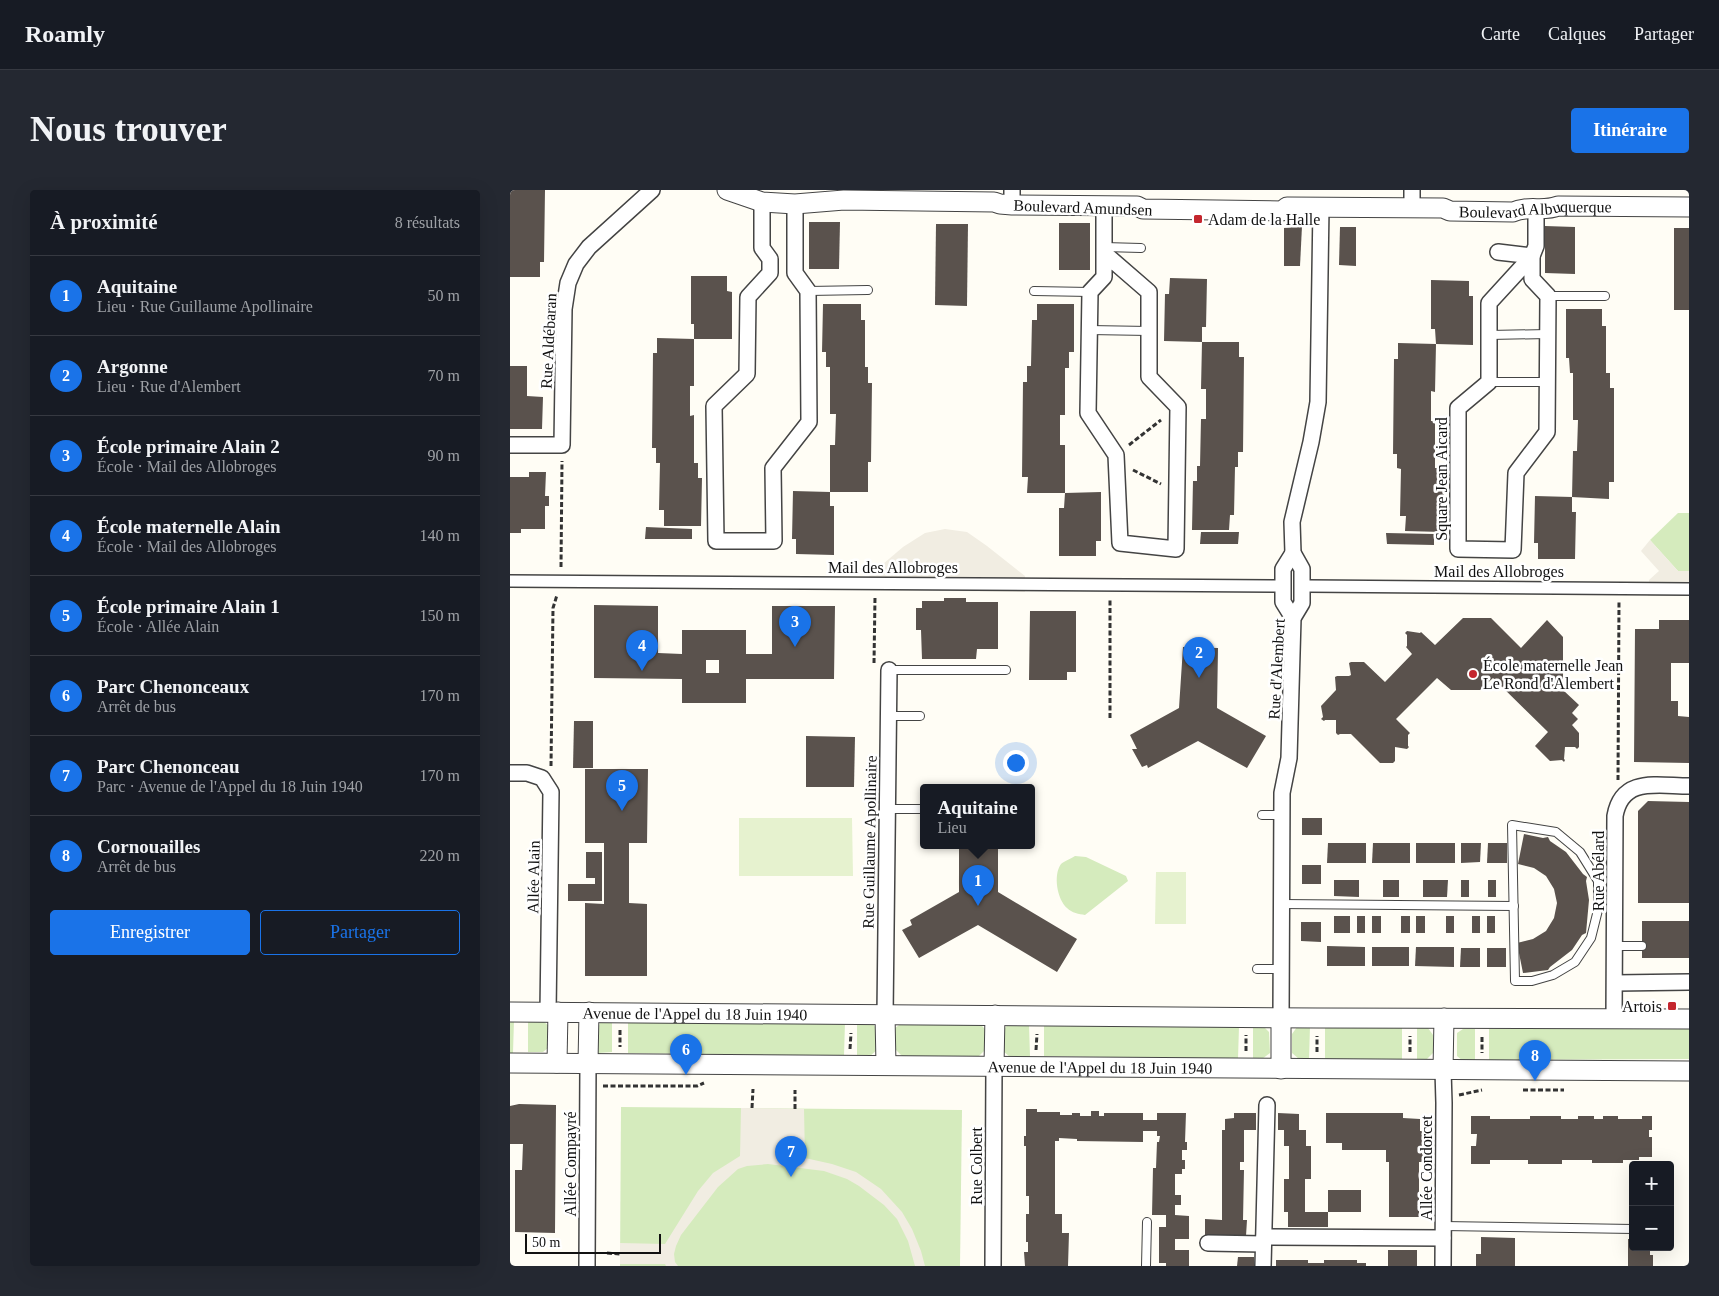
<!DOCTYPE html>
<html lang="fr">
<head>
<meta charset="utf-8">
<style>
  :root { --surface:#171b24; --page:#242831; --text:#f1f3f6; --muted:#9ea1a6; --line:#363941; --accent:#1a73e8 }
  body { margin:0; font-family:Georgia,serif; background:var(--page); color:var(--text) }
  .controls { position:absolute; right:15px; bottom:15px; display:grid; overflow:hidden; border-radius:5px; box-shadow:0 5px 20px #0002 }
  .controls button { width:45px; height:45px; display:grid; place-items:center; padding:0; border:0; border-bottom:1px solid var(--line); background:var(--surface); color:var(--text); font:25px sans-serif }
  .scale { position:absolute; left:15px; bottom:12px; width:136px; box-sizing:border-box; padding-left:5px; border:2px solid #111; border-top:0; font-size:14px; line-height:18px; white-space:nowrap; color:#111; -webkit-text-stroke:4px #fff; paint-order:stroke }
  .you { position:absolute; left:505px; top:572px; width:18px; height:18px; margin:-12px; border:4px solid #fff; border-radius:50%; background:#1a73e8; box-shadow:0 0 0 8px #1a73e833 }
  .badge { display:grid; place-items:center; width:32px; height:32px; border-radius:50%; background:var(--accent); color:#fff; font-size:16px; font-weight:700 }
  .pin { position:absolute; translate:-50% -41px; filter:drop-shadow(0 1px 2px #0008) }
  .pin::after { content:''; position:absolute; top:26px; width:18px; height:15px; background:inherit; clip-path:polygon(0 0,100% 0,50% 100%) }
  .popup { position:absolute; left:410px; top:594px; width:115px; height:65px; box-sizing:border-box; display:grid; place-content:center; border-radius:5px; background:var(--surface); filter:drop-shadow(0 1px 4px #0005); font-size:16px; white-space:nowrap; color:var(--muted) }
  .popup b { font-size:19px; color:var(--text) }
  .popup::after { content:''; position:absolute; left:50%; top:100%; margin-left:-10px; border:10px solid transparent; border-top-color:var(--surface) }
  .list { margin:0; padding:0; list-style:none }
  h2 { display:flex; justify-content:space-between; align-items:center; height:65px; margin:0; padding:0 20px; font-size:21px }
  h2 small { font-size:16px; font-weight:400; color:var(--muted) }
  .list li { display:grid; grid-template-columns:32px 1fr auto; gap:15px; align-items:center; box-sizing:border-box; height:80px; padding:0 20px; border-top:1px solid var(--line) }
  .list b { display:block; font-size:19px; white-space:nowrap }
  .list p { margin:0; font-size:16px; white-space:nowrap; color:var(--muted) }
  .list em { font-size:16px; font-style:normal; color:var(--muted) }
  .actions { display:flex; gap:10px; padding:15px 20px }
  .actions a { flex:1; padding:11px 0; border:1px solid var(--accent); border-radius:5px; text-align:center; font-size:18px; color:var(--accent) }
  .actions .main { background:var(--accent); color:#fff }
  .map { position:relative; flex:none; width:1179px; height:1076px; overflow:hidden; border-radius:5px }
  header { display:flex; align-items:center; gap:30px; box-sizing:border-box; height:70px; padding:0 25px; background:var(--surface); border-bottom:1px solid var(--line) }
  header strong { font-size:24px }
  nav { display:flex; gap:28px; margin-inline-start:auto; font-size:18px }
  .intro { display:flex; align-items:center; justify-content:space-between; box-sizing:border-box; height:120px; padding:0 30px }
  h1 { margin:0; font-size:35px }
  .button { padding:12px 22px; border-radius:5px; background:var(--accent); color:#fff; font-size:18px; font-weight:700 }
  main { display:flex; gap:30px; padding:0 30px }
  aside { flex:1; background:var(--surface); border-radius:5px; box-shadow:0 5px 20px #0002 }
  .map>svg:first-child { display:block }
</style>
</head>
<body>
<header>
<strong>Roamly</strong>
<nav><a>Carte</a><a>Calques</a><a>Partager</a></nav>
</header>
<div class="intro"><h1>Nous trouver</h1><a class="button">Itinéraire</a></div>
<main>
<aside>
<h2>À proximité<small>8 résultats</small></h2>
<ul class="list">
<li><span class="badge">1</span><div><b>Aquitaine</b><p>Lieu · Rue Guillaume Apollinaire</p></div><em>50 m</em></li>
<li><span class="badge">2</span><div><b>Argonne</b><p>Lieu · Rue d'Alembert</p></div><em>70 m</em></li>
<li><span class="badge">3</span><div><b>École primaire Alain 2</b><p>École · Mail des Allobroges</p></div><em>90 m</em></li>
<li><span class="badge">4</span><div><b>École maternelle Alain</b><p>École · Mail des Allobroges</p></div><em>140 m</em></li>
<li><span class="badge">5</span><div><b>École primaire Alain 1</b><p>École · Allée Alain</p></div><em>150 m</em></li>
<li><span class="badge">6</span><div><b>Parc Chenonceaux</b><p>Arrêt de bus</p></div><em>170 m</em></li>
<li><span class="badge">7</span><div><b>Parc Chenonceau</b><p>Parc · Avenue de l'Appel du 18 Juin 1940</p></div><em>170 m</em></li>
<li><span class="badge">8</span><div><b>Cornouailles</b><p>Arrêt de bus</p></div><em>220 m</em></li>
</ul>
<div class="actions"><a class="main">Enregistrer</a><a>Partager</a></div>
</aside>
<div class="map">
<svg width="1179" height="1076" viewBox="0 0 1179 1076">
  <rect width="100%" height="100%" fill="#fffdf5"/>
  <g fill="#d5ebbd">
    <polygon points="1168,323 1179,323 1179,381 1168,381 1140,350"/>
    <path d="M565 666 576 667 616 686 618 691 575 725C569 724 562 723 557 718 547 709 543 685 551 674 554 671 561 669 565 666Z"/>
    <polygon points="0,830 4,830 3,863 0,863"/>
    <polygon points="118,830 335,832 334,866 118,863"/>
    <polygon points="18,832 34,832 39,836 38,858 33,862 18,862"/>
    <path d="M90 833H102V862L88 863C86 853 86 842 90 833Z"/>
    <polygon points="392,833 469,833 477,841 476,859 469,866 393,867 385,859 385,838"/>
    <polygon points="534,833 729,836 728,869 534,866"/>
    <polygon points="347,834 363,834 367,840 367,860 360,866 347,866"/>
    <polygon points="498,834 519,834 520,867 500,867 493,861 493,841"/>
    <polygon points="743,836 753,836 759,842 760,863 752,869 743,869"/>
    <polygon points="800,836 799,870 789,869 782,863 782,844 787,837"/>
    <polygon points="892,837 892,869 815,870 815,838"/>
    <polygon points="907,838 918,838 923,845 923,863 916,870 907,870"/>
    <polygon points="1179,838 1179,869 979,870 979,839"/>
    <polygon points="953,839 965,839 965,871 953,871 947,866 947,843"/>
    <polygon points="111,917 452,920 450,1076 110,1076"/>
  </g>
  <g fill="#e6f2cf">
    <polygon points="229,628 342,628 343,686 229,686"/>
    <polygon points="646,682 676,682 676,734 645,734"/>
  </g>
  <g fill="#f1ede2">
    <polygon points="435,339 457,342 477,356 515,386 515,402 359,400 359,386 393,357 415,343"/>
    <polygon points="1140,350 1168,381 1179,381 1179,406 1138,406 1139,390 1149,381 1131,361"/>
    <polygon points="231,918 294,919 295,968 322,974 346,982 371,999 392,1022 402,1039 411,1061 415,1076 405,1076 398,1051 387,1029 374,1015 349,996 337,989 314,981 258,974 237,976 228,979 208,997 171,1045 166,1056 164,1064 165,1072 168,1076 156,1076 155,1074 110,1074 110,1053 155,1054 188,1001 203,983 230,966"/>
  </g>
  <g fill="#5a524d" fill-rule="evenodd">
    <polygon points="0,0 35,0 34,72 30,72 30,87 0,87"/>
    <polygon points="299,32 330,32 329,79 299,79"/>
    <rect x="549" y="33" width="31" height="47"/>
    <polygon points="426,34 458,34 457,116 425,115"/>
    <polygon points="792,36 790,76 774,76 774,38"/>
    <polygon points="1035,36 1065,37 1065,84 1035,83"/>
    <polygon points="830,37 846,37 846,76 829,75"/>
    <rect x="1164" y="38" width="15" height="82"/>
    <polygon points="181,86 217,86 217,101 222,102 222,149 184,149 184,134 181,134"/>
    <polygon points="660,88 697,89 696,137 692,137 692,152 654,151 655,104 659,104"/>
    <polygon points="921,90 959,91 959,106 963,106 963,155 926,154 925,139 921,139"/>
    <polygon points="313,114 351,114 351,130 355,130 355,177 358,177 358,193 362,193 361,272 358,272 358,302 320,302 320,255 325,255 326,224 320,224 320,177 316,177 316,162 312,162"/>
    <polygon points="527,114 564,114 564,162 559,162 559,178 555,178 555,225 550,225 550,255 555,255 555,303 591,302 591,351 586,351 586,366 549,366 549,318 554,318 555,303 517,303 518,287 512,287 513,192 517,192 517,176 521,176 522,130 527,130"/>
    <polygon points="1056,119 1092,119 1092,136 1096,136 1096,183 1100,183 1100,198 1104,198 1104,292 1099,292 1099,309 1062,307 1063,261 1067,261 1068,230 1063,230 1063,183 1060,183 1059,168 1056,168"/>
    <polygon points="147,148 184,149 184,196 180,196 180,226 184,225 184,273 188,273 188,288 192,288 191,336 154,336 154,320 149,320 150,273 146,273 146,258 142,258 143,163 147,163"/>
    <polygon points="692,152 729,152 729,167 734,167 733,262 728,262 728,277 725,277 724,325 720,325 719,340 682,340 683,291 687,291 687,276 690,276 691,229 696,229 696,199 691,199"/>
    <polygon points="888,153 926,154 925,202 921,201 921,231 925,231 925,278 929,278 929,293 934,293 933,342 895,341 896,326 890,326 891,279 887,278 887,264 883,264 884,169 888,169"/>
    <polygon points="0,176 17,176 17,206 33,207 32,239 0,239"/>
    <polygon points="19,282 36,282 35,306 39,306 39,316 35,316 35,339 11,339 11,343 0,343 0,287 19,287"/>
    <polygon points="283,301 320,302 320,316 324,316 324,365 286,364 286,349 282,349"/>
    <polygon points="1025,306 1062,307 1062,322 1066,322 1065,369 1028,369 1028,353 1024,353"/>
    <polygon points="136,337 182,339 182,349 135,349"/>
    <polygon points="691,342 729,342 728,354 690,354"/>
    <polygon points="876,343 924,344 924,355 877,354"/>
    <polygon points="434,408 456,408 456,412 488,412 488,459 467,459 466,469 412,469 411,440 406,440 406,418 412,418 412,411 434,411"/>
    <path d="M84 415 148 416V463L172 464V440H236V464H262V416H325L324 489H236V513H172V489L84 488ZM196 470H209V483H196Z"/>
    <polygon points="520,421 566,421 566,482 557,482 557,490 519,490"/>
    <polygon points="953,428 981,428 1011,458 1037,430 1053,447 1053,500 1069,515 1062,523 1068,529 1062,535 1069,543 1069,557 1067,559 1065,557 1055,557 1054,569 1055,570 1054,572 1052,570 1040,571 1025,556 1038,542 983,488 970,500 941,500 927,488 886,529 900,543 898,545 898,556 899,557 897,559 885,557 885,571 883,573 870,573 841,544 830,544 828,545 826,543 826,530 815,530 814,531 811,529 813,527 811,516 826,500 825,487 827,486 839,486 841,485 839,473 841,472 854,472 875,492 902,464 896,457 897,456 897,445 895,443 897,441 910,443 911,442 925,455"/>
    <polygon points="1149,430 1179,430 1179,473 1161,473 1161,511 1168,511 1168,526 1179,527 1179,573 1124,572 1125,439 1149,439"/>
    <polygon points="673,457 708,458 707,518 756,546 737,578 688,551 638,578 637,575 632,577 622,559 627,559 620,545 669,518"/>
    <polygon points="64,531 83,531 83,578 63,578"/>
    <polygon points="296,546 345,547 344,597 296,597"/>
    <polygon points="75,579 138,579 137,653 119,653 119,713 137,714 137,786 75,786 75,713 94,714 94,653 75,653"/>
    <polygon points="1138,611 1179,612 1179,713 1128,713 1128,621"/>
    <rect x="792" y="628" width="20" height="17"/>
    <polygon points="1014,644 1033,648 1038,647 1040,651 1056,662 1073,684 1077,687 1076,691 1079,710 1076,743 1072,745 1062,760 1040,777 1038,780 1013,783 1007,753 1023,749 1036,741 1044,728 1047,713 1044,699 1036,686 1024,678 1008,674"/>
    <polygon points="818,653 856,653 856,673 817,673"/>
    <polygon points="863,653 900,653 900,673 862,673"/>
    <rect x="906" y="653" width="39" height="20"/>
    <polygon points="951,653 971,653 970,672 951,673"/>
    <polygon points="978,653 997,653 997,673 977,673"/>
    <polygon points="449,655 488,655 488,702 567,749 547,782 468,735 409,768 392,740 402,735 400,730 449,702"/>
    <polygon points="76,662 92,662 92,711 58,711 58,694 85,694 85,688 76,688"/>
    <rect x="792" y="675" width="19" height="19"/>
    <polygon points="824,690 849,690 849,707 824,706"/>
    <rect x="873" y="690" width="16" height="17"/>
    <polygon points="913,690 938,690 937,707 913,707"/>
    <rect x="951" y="690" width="8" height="17"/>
    <rect x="978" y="690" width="8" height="17"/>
    <rect x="824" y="726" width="16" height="17"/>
    <rect x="847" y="726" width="8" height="17"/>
    <rect x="862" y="726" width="9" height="17"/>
    <rect x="891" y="726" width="9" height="17"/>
    <rect x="906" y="726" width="9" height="17"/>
    <rect x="936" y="726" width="8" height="17"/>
    <rect x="962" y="726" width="8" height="17"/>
    <rect x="977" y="726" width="8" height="17"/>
    <rect x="1132" y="731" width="47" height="37"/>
    <polygon points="791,732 811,732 811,752 791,751"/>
    <polygon points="817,756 855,757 855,776 817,776"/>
    <rect x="862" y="757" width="37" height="19"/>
    <polygon points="906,757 944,757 944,777 905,776"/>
    <polygon points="951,758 970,758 970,777 950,777"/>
    <rect x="977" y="758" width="19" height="19"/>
    <polygon points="9,914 46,915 45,1043 5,1042 5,980 12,980 13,954 0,954 0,916"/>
    <polygon points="516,919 527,919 527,922 550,922 550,925 562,925 562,923 570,923 570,926 581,926 581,921 589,921 589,926 594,926 594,923 633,923 633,930 647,930 647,923 676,923 675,952 677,952 677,960 672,960 672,970 675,970 675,979 672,979 672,984 665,984 665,1005 671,1005 671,1015 665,1015 665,1025 679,1026 679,1049 665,1049 665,1060 679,1060 679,1076 656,1076 656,1073 649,1073 649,1037 656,1037 656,1025 642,1025 643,978 646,978 647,952 649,952 650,946 647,946 647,941 633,941 633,952 567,951 567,949 549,948 549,951 545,951 545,1024 552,1024 552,1043 559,1043 558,1076 515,1076 514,1062 518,1062 518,1052 516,1052 516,1024 519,1024 519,1006 516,1006 516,956 514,956 514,946 516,946"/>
    <polygon points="724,923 746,923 746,940 734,940 734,972 730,972 730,980 734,980 733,1030 737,1030 736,1046 695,1046 695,1029 712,1030 712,940 715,940 715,929 724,928"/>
    <polygon points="768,923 789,924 789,940 796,940 796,956 801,956 801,989 795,989 795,1022 818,1022 818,1000 851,1000 851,1022 818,1022 818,1037 778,1037 778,1022 774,1022 774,989 779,989 779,956 774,956 774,940 768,940"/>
    <polygon points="816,923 893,923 893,928 910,929 910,941 914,941 913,972 909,972 909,1027 879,1027 879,972 876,972 876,960 832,960 832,953 816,953"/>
    <polygon points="961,926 980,926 980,929 1020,929 1020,926 1051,926 1051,929 1068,929 1068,926 1084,926 1084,929 1093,929 1093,926 1108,926 1108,929 1132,929 1132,926 1142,926 1142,940 1139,940 1139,947 1142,947 1142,967 1129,967 1129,970 1113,970 1113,973 1082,973 1082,970 1052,970 1052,974 1018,974 1018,970 980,970 980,974 961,974 961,956 966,956 967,944 961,944"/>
    <polygon points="971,1047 1005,1048 1005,1076 966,1076 966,1064 971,1064"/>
    <polygon points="1118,1049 1123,1049 1123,1057 1140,1057 1140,1065 1143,1065 1143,1076 1118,1076"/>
    <rect x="878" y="1060" width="29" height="16"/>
    <polygon points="728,1067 744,1067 744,1076 727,1076"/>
    <polygon points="766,1070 798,1070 798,1073 814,1073 814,1070 847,1070 847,1073 856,1073 856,1076 766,1076"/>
  </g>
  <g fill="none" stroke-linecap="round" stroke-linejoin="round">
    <g stroke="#444" stroke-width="10">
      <g id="service">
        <polyline points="594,57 631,58"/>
        <polyline points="298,101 358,100"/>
        <polyline points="524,101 580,102"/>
        <polyline points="1038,106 1095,106"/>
        <polyline points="579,140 639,141"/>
        <polyline points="979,145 1038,144"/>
        <polyline points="979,192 1037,192"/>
        <polyline points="379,480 496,480"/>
        <polyline points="379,526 410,526"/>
        <polyline points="377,619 414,619"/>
        <polyline points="752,625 771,625"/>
        <polygon points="1002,635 1046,642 1070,662 1088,691 1088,720 1081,748 1065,772 1043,785 1022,791 1005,791"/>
        <polyline points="771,714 1004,716"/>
        <polyline points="1105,756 1132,756"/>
        <polyline points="747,779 771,779"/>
        <polyline points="933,1036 1123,1039"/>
        <polyline points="636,1076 637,1032"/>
      </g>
    </g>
    <g stroke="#444" stroke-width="14">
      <g id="pedestrian">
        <polyline points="0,391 767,396"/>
        <polyline points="798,396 1179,399"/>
      </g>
    </g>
    <g stroke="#444" stroke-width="18">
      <g id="minor">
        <polyline points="502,0 502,15"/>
        <polyline points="252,12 252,58 260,69 260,83 238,107 237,184 204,216 206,351 264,351 263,278 299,232 298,101 285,83 285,14"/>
        <polyline points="902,18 902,0"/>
        <polyline points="988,62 1022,66 1026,56 1026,19"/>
        <polyline points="594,63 639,102 639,187 668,217 666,359 610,353 606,265 578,223 580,102 594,87 594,16"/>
        <polygon points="1022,66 1022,89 1038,106 1037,242 1006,283 1003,360 948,359 948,218 979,192 979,113"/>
        <polyline points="0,255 52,255 54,119 58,93 66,74 79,57 142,0"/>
        <polyline points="783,363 773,379 773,412 783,428"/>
        <polyline points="0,583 17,583 32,588 41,602 38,822"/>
        <polyline points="1105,793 1179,792"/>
        <polyline points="375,825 379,480"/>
        <polyline points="771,828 772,603 779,568 783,428 792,413 792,379 783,363 782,332 801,252 808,212 811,17"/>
        <path d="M1104 828 1105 626C1112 586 1148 596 1179 596"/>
        <polyline points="754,1047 933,1048"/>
        <polyline points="698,1053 753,1054"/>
        <polyline points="77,1076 78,873"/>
        <polyline points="483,1076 484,876"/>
        <polyline points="753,1076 757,915"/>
        <polyline points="933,1076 934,913 933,880"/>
      </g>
    </g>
    <g stroke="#444" stroke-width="21">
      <g id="tertiary">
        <path id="s1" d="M217 0 252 12 285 14 334 10 484 12 490 14 502 15 627 16 633 19 772 21 777 17 933 18 940 21 1003 22C1018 15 1034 22 1048 16L1179 17"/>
        <path id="s2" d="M0 822 807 828 1179 829"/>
        <polyline points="375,825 376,875"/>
        <polyline points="771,828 771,879"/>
        <path id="s3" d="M0 873 1179 881"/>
        <polyline points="47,873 48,822"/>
        <polyline points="78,873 79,822"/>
        <polyline points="484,876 485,825"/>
        <polyline points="933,880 934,828"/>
      </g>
    </g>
    <g stroke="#333" stroke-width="3" stroke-dasharray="5 2.5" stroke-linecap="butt">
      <polyline points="619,255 651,230"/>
      <polyline points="623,280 651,294"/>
      <polyline points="51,377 52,271"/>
      <polyline points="364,473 365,407"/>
      <polyline points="600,528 600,408"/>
      <polyline points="41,576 43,418 47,405"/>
      <polyline points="1108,590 1109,411"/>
      <polyline points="110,840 110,857"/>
      <polyline points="972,847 972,863"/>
      <polyline points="340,859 341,843"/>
      <polyline points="526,860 527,844"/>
      <polyline points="736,861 736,845"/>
      <polyline points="807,862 807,846"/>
      <polyline points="900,862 900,846"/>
      <polyline points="93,896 187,896 194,893"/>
      <polyline points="1013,900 1054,900"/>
      <polyline points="949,905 972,900"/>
      <polyline points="242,918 243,899"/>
      <polyline points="285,919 285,900"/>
      <polyline points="97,1063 110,1064"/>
    </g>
    <use href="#service" stroke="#fff" stroke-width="8"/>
    <use href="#pedestrian" stroke="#fff" stroke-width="11"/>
    <use href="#minor" stroke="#fff" stroke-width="15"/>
    <use href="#tertiary" stroke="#fff" stroke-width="19"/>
  </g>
  <g fill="#c4262e" stroke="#fff" stroke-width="2">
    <rect x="683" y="24" width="10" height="10" rx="2.5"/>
    <circle cx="963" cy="484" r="5"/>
    <rect x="1157" y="811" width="10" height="10" rx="2.5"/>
  </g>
  <g text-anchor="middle" stroke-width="5" stroke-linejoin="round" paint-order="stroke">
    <g font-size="16" fill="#111" stroke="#fff">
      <text transform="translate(573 17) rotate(2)" y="6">Boulevard Amundsen</text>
      <text dy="6" stroke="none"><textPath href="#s1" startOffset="814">Boulevard Albuquerque</textPath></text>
      <text transform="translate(38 151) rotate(-87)" y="6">Rue Aldébaran</text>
      <text transform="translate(931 289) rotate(-90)" y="6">Square Jean Aicard</text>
      <text x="383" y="383">Mail des Allobroges</text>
      <text x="989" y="387">Mail des Allobroges</text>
      <text transform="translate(766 479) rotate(-87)" y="6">Rue d'Alembert</text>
      <text transform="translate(359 652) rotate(-89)" y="6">Rue Guillaume Apollinaire</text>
      <text transform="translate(1088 681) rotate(-90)" y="6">Rue Abélard</text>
      <text transform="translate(23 687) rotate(-89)" y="6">Allée Alain</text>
      <text dy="6" stroke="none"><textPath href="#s2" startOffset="185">Avenue de l'Appel du 18 Juin 1940</textPath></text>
      <text dy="6" stroke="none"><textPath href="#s3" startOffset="590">Avenue de l'Appel du 18 Juin 1940</textPath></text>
      <text transform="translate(60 974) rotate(-90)" y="6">Allée Compayré</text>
      <text transform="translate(466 976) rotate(-90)" y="6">Rue Colbert</text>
      <text transform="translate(916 978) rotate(-90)" y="6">Allée Condorcet</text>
    </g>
    <g font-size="16" fill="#111" stroke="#fff" text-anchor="start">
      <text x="698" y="35">Adam de la Halle</text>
      <text x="973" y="481">École maternelle Jean<tspan x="973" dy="18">Le Rond d'Alembert</tspan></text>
      <text x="1152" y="822" text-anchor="end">Artois</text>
    </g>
  </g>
</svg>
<div class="controls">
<button>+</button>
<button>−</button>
</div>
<div class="scale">50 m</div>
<div class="you"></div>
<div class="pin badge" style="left:468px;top:716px">1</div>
<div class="popup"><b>Aquitaine</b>Lieu</div>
<div class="pin badge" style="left:689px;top:488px">2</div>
<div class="pin badge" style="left:285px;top:457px">3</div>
<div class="pin badge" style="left:132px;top:481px">4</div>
<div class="pin badge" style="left:112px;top:621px">5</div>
<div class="pin badge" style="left:176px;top:885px">6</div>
<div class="pin badge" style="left:281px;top:987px">7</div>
<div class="pin badge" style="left:1025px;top:891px">8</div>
</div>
</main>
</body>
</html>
